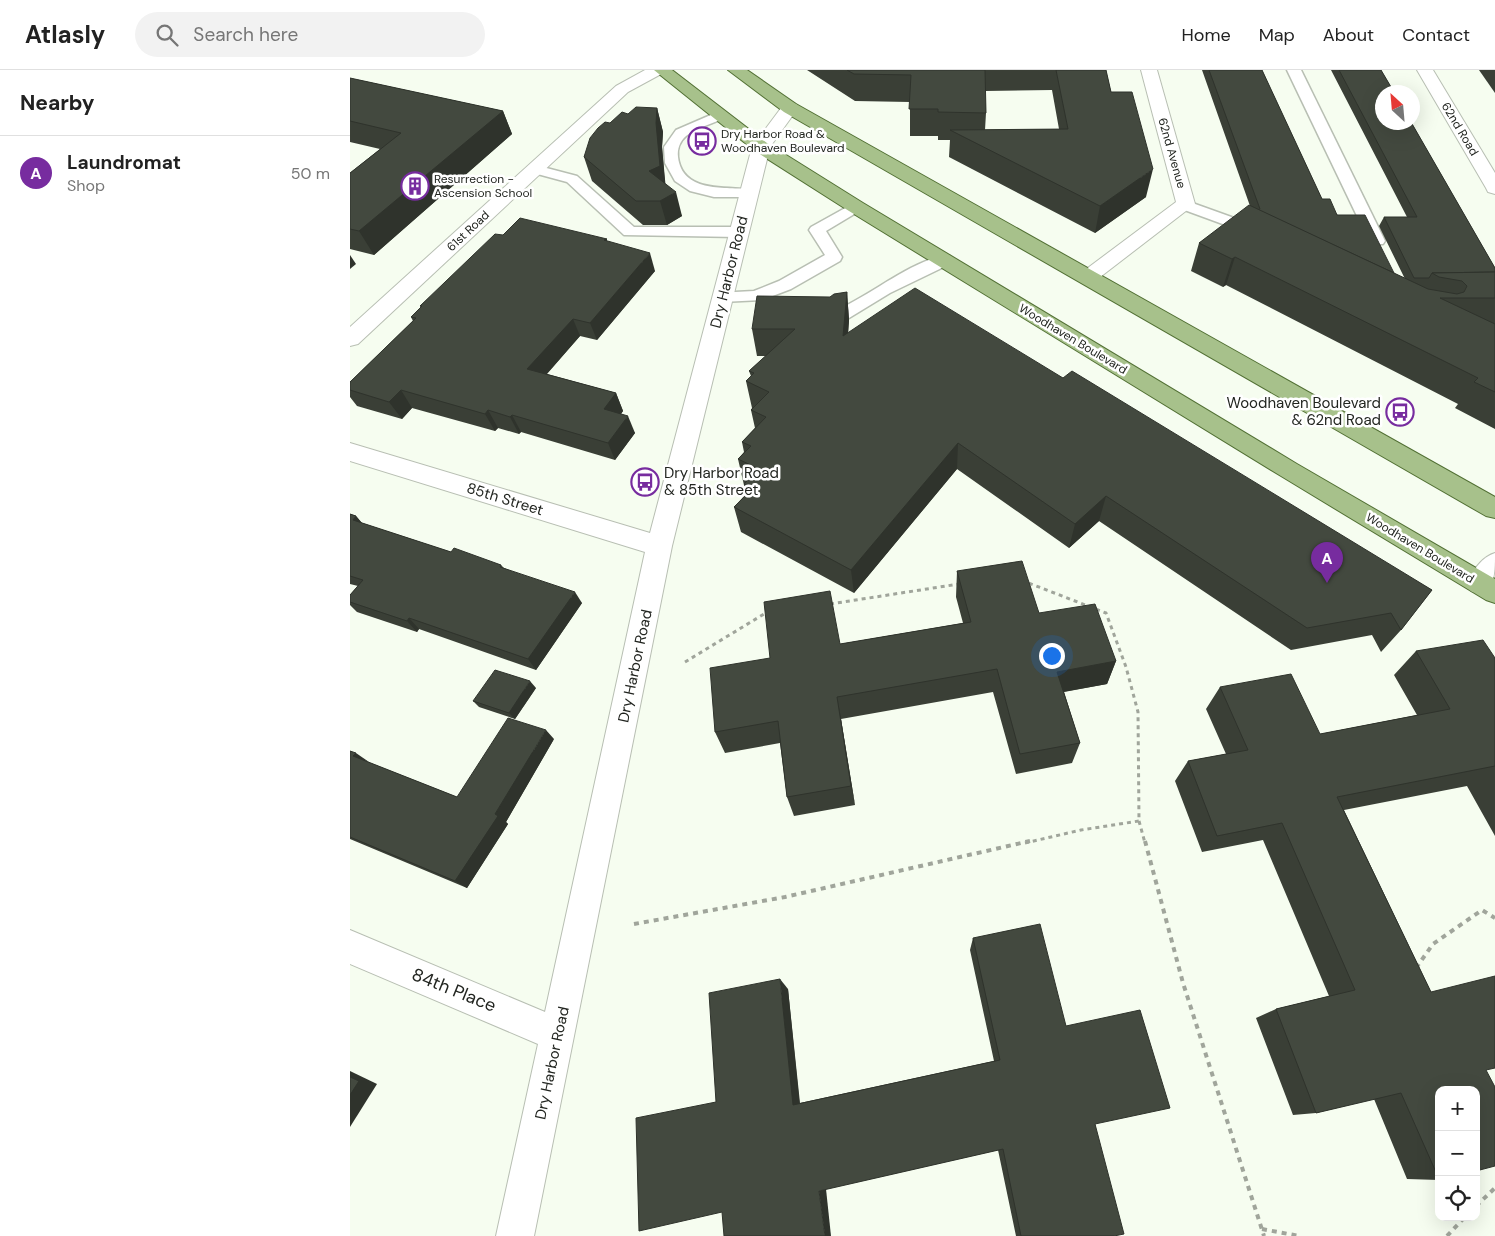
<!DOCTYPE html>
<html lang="en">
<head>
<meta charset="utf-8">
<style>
  :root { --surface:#fff; --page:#f2f2f2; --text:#222; --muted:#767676; --line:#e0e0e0; --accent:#772c9f }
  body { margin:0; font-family:"DM Sans",sans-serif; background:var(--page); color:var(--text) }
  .controls { position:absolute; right:15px; bottom:15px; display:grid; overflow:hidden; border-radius:10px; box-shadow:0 5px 20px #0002 }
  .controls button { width:45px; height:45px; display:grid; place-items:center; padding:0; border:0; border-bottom:1px solid var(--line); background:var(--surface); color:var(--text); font:25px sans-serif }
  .compass { position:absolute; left:1025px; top:15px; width:45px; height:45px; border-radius:50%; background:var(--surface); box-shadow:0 5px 20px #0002; rotate:334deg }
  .you { position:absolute; left:701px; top:585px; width:18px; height:18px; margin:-12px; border:4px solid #fff; border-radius:50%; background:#1a73e8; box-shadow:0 0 0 8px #1a73e833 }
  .badge { display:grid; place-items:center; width:32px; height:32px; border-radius:50%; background:var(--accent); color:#fff; font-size:16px; font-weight:700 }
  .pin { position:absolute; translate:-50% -41px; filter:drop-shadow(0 1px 2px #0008) }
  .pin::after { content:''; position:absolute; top:26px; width:18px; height:15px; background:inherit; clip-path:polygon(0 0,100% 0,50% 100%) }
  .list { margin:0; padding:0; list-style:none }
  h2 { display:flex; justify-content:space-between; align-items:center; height:65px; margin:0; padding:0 20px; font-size:21px }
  h2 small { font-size:16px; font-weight:400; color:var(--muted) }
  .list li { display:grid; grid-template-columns:32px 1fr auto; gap:15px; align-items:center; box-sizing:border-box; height:75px; padding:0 20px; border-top:1px solid var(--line) }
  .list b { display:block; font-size:19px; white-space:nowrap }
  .list p { margin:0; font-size:16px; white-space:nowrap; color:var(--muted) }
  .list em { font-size:16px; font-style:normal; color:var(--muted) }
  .icon { flex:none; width:28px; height:28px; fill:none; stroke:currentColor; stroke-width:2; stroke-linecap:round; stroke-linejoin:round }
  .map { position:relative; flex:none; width:1145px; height:1166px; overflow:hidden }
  header { display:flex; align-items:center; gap:30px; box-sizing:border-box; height:70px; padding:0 25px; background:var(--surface); border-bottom:1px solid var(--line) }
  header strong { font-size:24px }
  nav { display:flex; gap:28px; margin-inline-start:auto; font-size:18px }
  .search { width:350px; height:45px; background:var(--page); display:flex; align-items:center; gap:12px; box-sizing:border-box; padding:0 18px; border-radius:28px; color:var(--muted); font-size:19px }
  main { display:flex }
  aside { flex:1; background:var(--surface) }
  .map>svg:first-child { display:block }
</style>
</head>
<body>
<header>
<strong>Atlasly</strong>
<div class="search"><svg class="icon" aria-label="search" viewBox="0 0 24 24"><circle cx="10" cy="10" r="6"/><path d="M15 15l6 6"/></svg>Search here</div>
<nav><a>Home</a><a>Map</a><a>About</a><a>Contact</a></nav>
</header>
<main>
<aside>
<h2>Nearby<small></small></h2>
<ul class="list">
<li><span class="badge">A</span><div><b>Laundromat</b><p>Shop</p></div><em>50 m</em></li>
</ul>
</aside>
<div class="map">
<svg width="1145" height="1166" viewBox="0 0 1145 1166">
  <rect width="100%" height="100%" fill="#f6fdf0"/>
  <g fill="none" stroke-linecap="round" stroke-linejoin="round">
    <g stroke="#b8bfb3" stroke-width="3">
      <g id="service">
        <polygon points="937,0 951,0 1035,171 1033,174 1021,174 1019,171"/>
        <path d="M370 41 375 42 377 45 375 48C362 54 347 57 336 66 330 71 327 79 328 87 332 122 373 117 398 119L403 121 406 124 403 127H364L340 121 325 111 315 93 314 77 326 60Z"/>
        <polygon points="185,95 227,106 284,157 388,157 394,159 396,162 394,165 388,167 274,165 217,112 180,102 178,99 180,96"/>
        <polygon points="834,130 912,158 914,161 912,164 900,164 829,138 826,135 829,132"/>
        <polygon points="506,132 511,134 514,137 511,140 476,161 492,187 490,191 441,219 412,230 372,232 366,231 364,227 366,223 404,221 429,211 475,185 459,160 461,157"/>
        <path d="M594 185 600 186 602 190 600 194 540 223 499 248C489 251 476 248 466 245L463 241 466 237C475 235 485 240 493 237 526 221 558 194 594 185Z"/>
      </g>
    </g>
    <g stroke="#b8bfb3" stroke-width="2">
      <g id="minor">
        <polygon points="295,0 315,0 313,3 278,22 8,274 0,276 0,257 266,16"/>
        <polygon points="791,0 807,0 845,134 745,211 738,213 731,211 728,207 731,203 826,132"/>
        <polygon points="1067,0 1083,0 1145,103 1145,124 1138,122 1136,118"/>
        <polygon points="440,33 446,34 448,38 420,77 322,476 184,1166 146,1166 188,974 0,894 0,860 195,942 295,482 0,391 0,373 300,463 402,77 434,34"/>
        <path d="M1145 483C1145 502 1145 530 1121 521L1117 513C1123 500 1132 487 1145 483Z"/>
      </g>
    </g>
    <g stroke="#527034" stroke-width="2">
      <g id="primary">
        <polygon points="304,0 322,0 417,73 513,133 947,394 1145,509 1145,533 1136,530 931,406 499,141 405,81"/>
        <polygon points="378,0 397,0 446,34 1145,427 1145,448 1136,446 434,42"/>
      </g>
    </g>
    <g stroke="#a0a59b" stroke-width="3" stroke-dasharray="4 4" stroke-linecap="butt">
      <polyline points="480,534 609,514"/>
      <polyline points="335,592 414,544 419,544"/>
      <polyline points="789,751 795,773"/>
      <polyline points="675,773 731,760 789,751 788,642 776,597 756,543 676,512"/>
    </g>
    <g stroke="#a0a59b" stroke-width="4" stroke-dasharray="5 5" stroke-linecap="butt">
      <polyline points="795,771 833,913 914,1166"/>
      <polyline points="284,854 435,827 680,771"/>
      <polyline points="1066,898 1083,874 1132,840 1145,848"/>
      <polyline points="1126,1136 1145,1118"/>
      <polyline points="912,1159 949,1166"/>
      <polyline points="1097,1166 1115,1147"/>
    </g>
    <use href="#service" fill="#fff" fill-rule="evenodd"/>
    <use href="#minor" fill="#fff" fill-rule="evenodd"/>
    <use href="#primary" fill="#a7c18b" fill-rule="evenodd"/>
  </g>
  <g fill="#3a3f36" fill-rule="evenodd">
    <path d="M457 0H756L761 22 796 127 745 163 599 87 600 70H588V66H560V32L505 31ZM702 20 709 59 635 60 636 43 635 21Z"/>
    <polygon points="852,0 912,0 972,129 1044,203 1055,209 1029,156 1034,147 1057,147 981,0 1031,0 1145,198 1145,359 1105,338 1108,334 876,215 873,217 841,201 849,173 900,136"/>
    <polygon points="1129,0 1145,0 1145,23"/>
    <polygon points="0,8 153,41 162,64 24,185 0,179 0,103 30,79 0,72"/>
    <polygon points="307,38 313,62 312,77 315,114 332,146 317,155 293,155 242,111 234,87 260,53 278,44"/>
    <polygon points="153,165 257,169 257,171 305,201 247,270 230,266 197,304 266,323 273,341 271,344 285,363 265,390 171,362 169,364 148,358 145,361 62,338 52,349 7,336 0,327 0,312 63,251 61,247 71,238 70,236"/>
    <polygon points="497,222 499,250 498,263 713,308 1082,520 1051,560 1031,582 1022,565 941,580 749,451 719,478 607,399 504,523 391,462 384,437 396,424 388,389 394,382 392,372 405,358 401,340 402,338 396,311 401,306 399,301 416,286 407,286 402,259 480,227"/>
    <polygon points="0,444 6,446 12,453 101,482 151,495 154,498 232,533 186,600 69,559 67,562 7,542 0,535 0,525 8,516 0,514"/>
    <polygon points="607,501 689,543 766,591 757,614 714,622 730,673 722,693 666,704 643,622 491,649 505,735 444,746 437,727 430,673 375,683 365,662 420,588 490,574 613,553 606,527"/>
    <polygon points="1066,581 1145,588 1145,766 1117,716 994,740 1081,922 1136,1000 1089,1020 1089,1110 1057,1109 1024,1029 966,1043 943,1045 906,948 926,939 979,926 913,770 852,782 825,711 838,691 876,684 856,639 870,617 970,664 1067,645 1044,605"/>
    <polygon points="186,618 165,649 129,637 123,631"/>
    <polygon points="204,669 156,752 158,754 117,818 0,769 0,681 18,692 107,727"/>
    <polygon points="623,868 716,956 745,1054 764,1166 666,1166 648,1080 476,1119 366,1032 438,919 450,1033 644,991 620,880"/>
  </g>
  <g fill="#2f332c">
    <polygon points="307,38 313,62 312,77 316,120 299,101 306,53"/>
    <polygon points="153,41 162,64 24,185 9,161"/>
    <polygon points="803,99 796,127 745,163 750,136"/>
    <polygon points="326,122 332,146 317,155 310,131"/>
    <polygon points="300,183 305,201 247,270 240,253"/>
    <polygon points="0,185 6,194 0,199"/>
    <polygon points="885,187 876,215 873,217 882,189"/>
    <polygon points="497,222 499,250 496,293 493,266"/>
    <polygon points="223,249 230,266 186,316 177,299"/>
    <polygon points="51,320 62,338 52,349 39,332"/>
    <polygon points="266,323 273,341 262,356 254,339"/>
    <polygon points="138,340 148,358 145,361 135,344"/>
    <polygon points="162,345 171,362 169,364 160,347"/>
    <polygon points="278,346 285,363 265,390 258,373"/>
    <polygon points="608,373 607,399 504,523 501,500"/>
    <polygon points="756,426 749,451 719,478 725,454"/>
    <polygon points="6,446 16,458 3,450"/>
    <polygon points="225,522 232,533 186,600 178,589"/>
    <polygon points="59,548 69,559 67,562 57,551"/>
    <polygon points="766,591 757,614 701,624 707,602"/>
    <polygon points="180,611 186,618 165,649 159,643"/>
    <polygon points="487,627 491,649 505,735 501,716"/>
    <polygon points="196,660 204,669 156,752 158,754 117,818 105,811"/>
    <polygon points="6,683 19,692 3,686"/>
    <polygon points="430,909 438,919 450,1038 443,1035"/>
    <polygon points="0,1001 27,1014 0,1057"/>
    <polygon points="476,1119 481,1166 475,1166 469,1121"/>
  </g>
  <g fill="#43493f" stroke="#2f332c">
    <polygon points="497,0 635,0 636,43 588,42 588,39 559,39 561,5 504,4"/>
    <polygon points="706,0 756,0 761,22 782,22 803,99 750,136 600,60 718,59"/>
    <polygon points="859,0 912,0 972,129 980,129 987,145 1015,145 1044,203 908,140 910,139"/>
    <polygon points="989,0 1031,0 1044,22 1032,22 1032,52 1061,52 1145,198 1145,202 1082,203 1079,208 1064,208 1034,147 1067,147"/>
    <polygon points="0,8 153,41 9,161 0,159 0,103 51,63 0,51"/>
    <polygon points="286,37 307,38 306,53 310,96 299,101 326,122 310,131 286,131 234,87 240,68 248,58 255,52 260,53 272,42 278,44"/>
    <polygon points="899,135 1078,219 1107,224 1114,222 1117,216 1112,211 1089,207 1082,203 1145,202 1145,228 1090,228 1145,254 1145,322 1124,312 1128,308 885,187 882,189 849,173"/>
    <polygon points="170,148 257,169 254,170 300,183 240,253 223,249 177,299 266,323 254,339 278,346 258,373 162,345 160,347 138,340 135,344 51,320 39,332 0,320 0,312 66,248 61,247 72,236 70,236 145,164 153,165"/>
    <polygon points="565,218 713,308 722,301 1082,520 1051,560 1041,543 957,558 756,426 725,454 608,373 501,500 384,437 402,419 394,414 409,399 388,389 401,376 392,372 416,347 401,340 419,322 396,311 404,303 399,301 445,259 402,259 407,226 480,227 484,224 497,222 493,266"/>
    <polygon points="0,444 6,446 3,450 101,482 104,478 151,495 150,497 225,522 178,589 59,548 57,551 0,532 0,525 13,510 0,506"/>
    <polygon points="672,491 689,543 745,534 766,591 707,602 730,673 670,684 647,599 487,627 501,716 437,727 428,651 365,662 360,598 420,588 414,532 480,521 490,574 621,552 607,501"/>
    <polygon points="1133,570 1145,588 1145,696 987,727 1081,922 1145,906 1145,998 1136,1000 1145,1017 1145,1096 1126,1101 1126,1020 1089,1020 1089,1109 1051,1023 966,1043 926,939 1005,920 932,753 867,766 838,691 898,680 870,617 941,604 970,664 1100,639 1066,581"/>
    <polygon points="145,600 180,611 159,643 123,631"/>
    <polygon points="158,648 196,660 145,744 148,746 105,811 0,767 0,681 6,683 3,686 107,727"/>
    <polygon points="690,854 716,956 790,940 820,1038 745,1054 774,1164 764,1166 671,1166 653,1079 469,1121 475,1166 374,1166 372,1142 289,1161 286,1048 366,1032 359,923 430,909 443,1035 650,990 623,868"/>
    <polygon points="0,1007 9,1011 0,1025"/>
  </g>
  <defs>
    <g id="bus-ring" transform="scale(1.4375)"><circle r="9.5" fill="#fff" stroke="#772c9f" stroke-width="1.5"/><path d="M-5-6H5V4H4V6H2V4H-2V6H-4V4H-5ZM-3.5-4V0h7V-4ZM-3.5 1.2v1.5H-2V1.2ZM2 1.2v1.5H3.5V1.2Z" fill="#772c9f"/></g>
    <g id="building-ring" transform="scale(1.4375)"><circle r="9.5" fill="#fff" stroke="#772c9f" stroke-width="1.5"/><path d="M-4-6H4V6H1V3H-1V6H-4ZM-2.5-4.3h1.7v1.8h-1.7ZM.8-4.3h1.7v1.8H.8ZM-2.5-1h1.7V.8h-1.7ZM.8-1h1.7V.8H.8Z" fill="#772c9f"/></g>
  </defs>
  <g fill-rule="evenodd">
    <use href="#bus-ring" x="352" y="71"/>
    <use href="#building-ring" x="65" y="116"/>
    <use href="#bus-ring" x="1050" y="342"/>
    <use href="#bus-ring" x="295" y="412"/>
  </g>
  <g text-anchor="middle" stroke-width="5" stroke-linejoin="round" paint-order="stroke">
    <g font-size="12" fill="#222520" stroke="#fff">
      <text transform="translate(1110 59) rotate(59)" y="4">62nd Road</text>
      <text transform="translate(822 83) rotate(74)" y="4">62nd Avenue</text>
      <text transform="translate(118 161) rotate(-43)" y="4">61st Road</text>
      <text transform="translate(723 269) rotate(31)" y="4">Woodhaven Boulevard</text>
      <text transform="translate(1070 478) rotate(31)" y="4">Woodhaven Boulevard</text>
    </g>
    <g font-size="12" fill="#222520" stroke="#fff" text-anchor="start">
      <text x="371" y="68">Dry Harbor Road &amp;<tspan x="371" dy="14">Woodhaven Boulevard</tspan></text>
      <text x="84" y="113">Resurrection -<tspan x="84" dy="14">Ascension School</tspan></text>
    </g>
    <g font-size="15" fill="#222520" stroke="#fff">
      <text transform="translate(379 202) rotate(-76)" y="5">Dry Harbor Road</text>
      <text transform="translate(155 429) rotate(17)" y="5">85th Street</text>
      <text transform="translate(285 596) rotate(-78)" y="5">Dry Harbor Road</text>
      <text transform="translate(202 993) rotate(-78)" y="5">Dry Harbor Road</text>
    </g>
    <g font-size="15" fill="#222520" stroke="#fff" text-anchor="end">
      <text x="1031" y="338">Woodhaven Boulevard<tspan x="1031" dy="17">&amp; 62nd Road</tspan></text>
      <text x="314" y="408" text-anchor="start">Dry Harbor Road<tspan x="314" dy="17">&amp; 85th Street</tspan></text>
    </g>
    <g font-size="18" fill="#222520" stroke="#fff">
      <text transform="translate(104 920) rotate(22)" y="6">84th Place</text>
    </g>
  </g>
</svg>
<div class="controls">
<button>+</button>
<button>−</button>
<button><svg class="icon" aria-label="locate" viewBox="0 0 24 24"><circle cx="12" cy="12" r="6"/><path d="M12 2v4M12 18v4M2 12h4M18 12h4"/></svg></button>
</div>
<svg class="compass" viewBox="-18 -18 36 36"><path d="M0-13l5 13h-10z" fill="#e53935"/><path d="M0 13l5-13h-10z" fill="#767676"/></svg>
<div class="you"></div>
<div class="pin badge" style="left:977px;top:513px">A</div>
</div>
</main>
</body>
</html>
